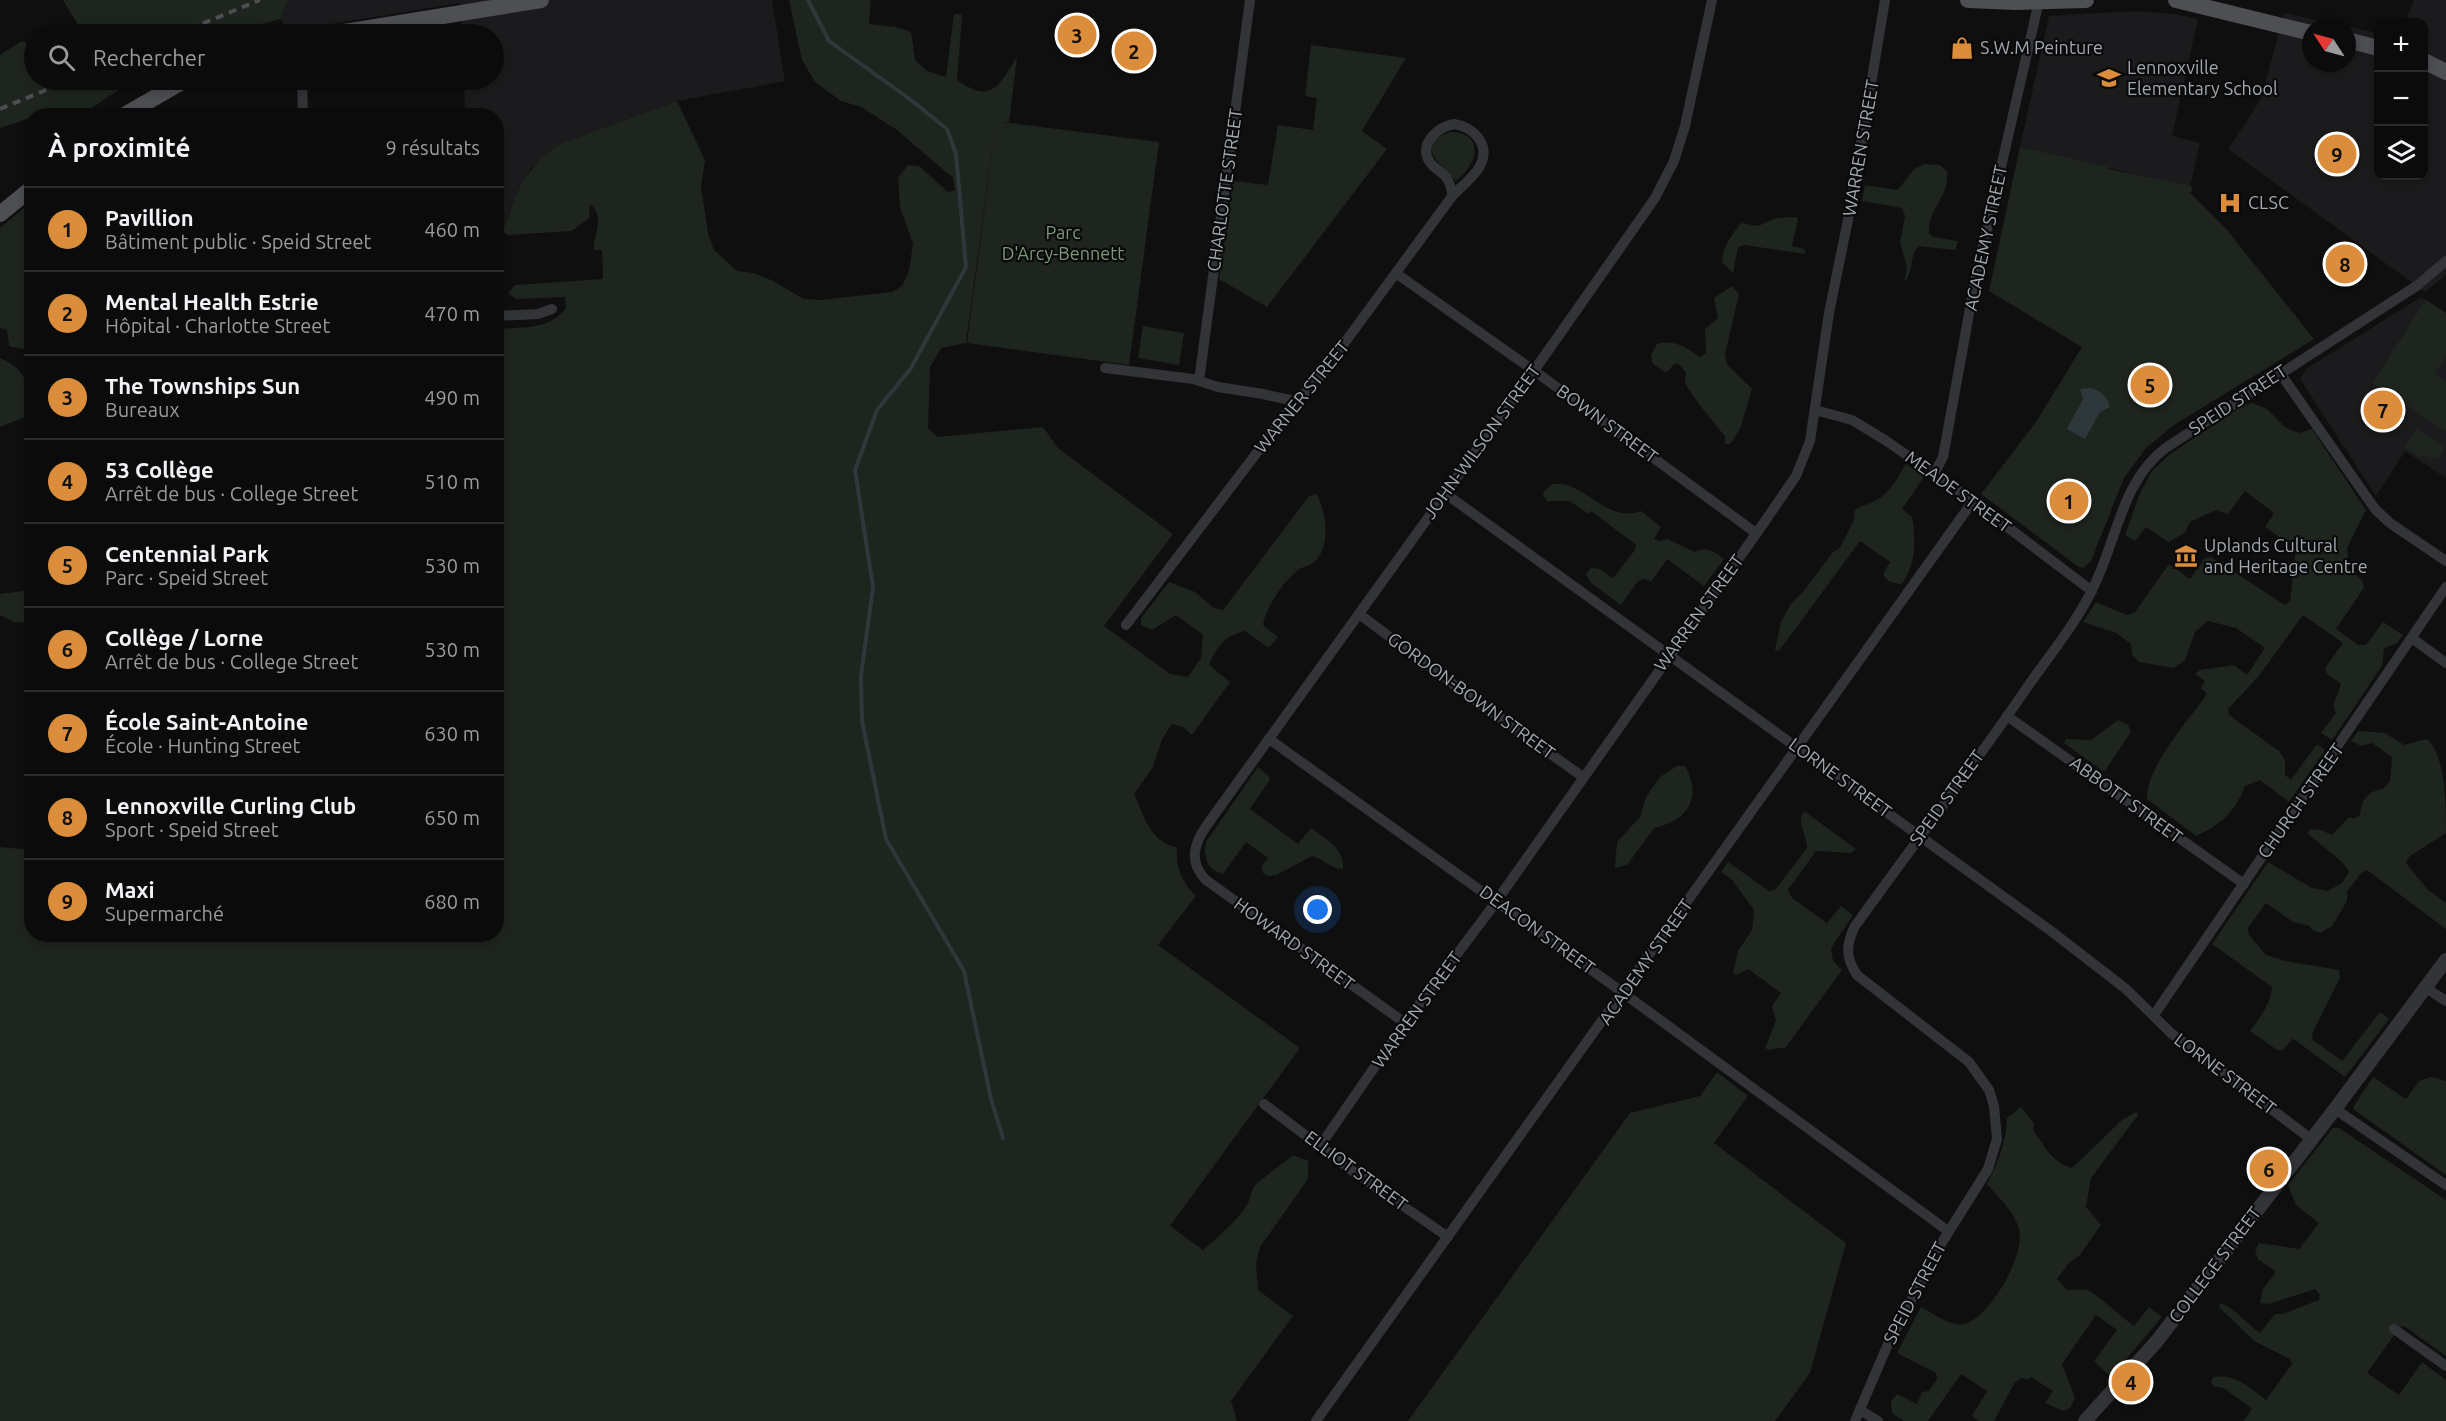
<!DOCTYPE html>
<html lang="fr">
<head>
<meta charset="utf-8">
<style>
  :root { --surface:#0b0b0c; --page:#141415; --text:#f1f3f6; --muted:#9a9b9d; --line:#2b2b2d; --accent:#db8d3c }
  body { margin:0; font-family:Ubuntu,sans-serif; background:var(--page); color:var(--text) }
  .controls { position:absolute; right:18px; top:18px; display:grid; overflow:hidden; border-radius:12px; box-shadow:0 3px 9px #0003 }
  .controls button { width:54px; height:54px; display:grid; place-items:center; padding:0; border:0; border-bottom:2px solid var(--line); background:var(--surface); color:var(--text); font:30px sans-serif }
  .compass { position:absolute; left:2302px; top:18px; width:54px; height:54px; border-radius:50%; background:var(--surface); box-shadow:0 3px 9px #0003; rotate:306deg }
  .you { position:absolute; left:1318px; top:910px; width:21px; height:21px; margin:-15px; border:4px solid #fff; border-radius:50%; background:#1a73e8; box-shadow:0 0 0 9px #1a73e833 }
  .badge { display:grid; place-items:center; width:39px; height:39px; border-radius:50%; background:var(--accent); color:#111; font-size:20px; font-weight:700 }
  .pin { position:absolute; translate:-50% -50%; border:3px solid #fff; box-shadow:0 2px 6px #0006 }
  .list { margin:0; padding:0; list-style:none }
  h2 { display:flex; justify-content:space-between; align-items:center; height:78px; margin:0; padding:0 24px; font-size:26px }
  h2 small { font-size:20px; font-weight:400; color:var(--muted) }
  .list li { display:grid; grid-template-columns:39px 1fr auto; gap:18px; align-items:center; box-sizing:border-box; height:84px; padding:0 24px; border-top:2px solid var(--line) }
  .list b { display:block; font-size:22px; white-space:nowrap }
  .list p { margin:0; font-size:20px; white-space:nowrap; color:var(--muted) }
  .list em { font-size:20px; font-style:normal; color:var(--muted) }
  .icon { flex:none; width:33px; height:33px; fill:none; stroke:currentColor; stroke-width:2; stroke-linecap:round; stroke-linejoin:round }
  .map { position:relative; flex:none; width:2446px; height:1421px; overflow:hidden }
  .search { position:absolute; background:var(--surface); box-shadow:0 3px 9px #0003; left:24px; top:24px; width:480px; height:66px; display:flex; align-items:center; gap:15px; box-sizing:border-box; padding:0 21px; border-radius:33px; color:var(--muted); font-size:22px }
  .panel { position:absolute; background:var(--surface); box-shadow:0 3px 9px #0003; left:24px; top:108px; width:480px; height:834px; border-radius:24px }
  .map>svg:first-child { display:block }
</style>
</head>
<body>
<div class="map">
<svg width="2446" height="1421" viewBox="0 0 2446 1421">
  <rect width="100%" height="100%" fill="#0f0f10"/>
  <g fill="#1b1b1d" fill-rule="evenodd">
    <polygon points="283,0 772,0 785,81 677,101 562,143 531,168 509,212 503,232 497,232 496,116 465,115 464,80 494,80 494,34 462,34 460,3 287,31 273,4"/>
    <path d="M2414 0H2446V275L2425 292 2228 149 2261 99 2284 13 2378 33V176H2424V22H2405ZM2311 27H2347V63H2311Z"/>
    <polygon points="2136,11 2175,14 2198,19 2172,136 2200,143 2190,187 2020,147 2049,16"/>
    <polygon points="2421,297 2446,313 2446,478 2405,451 2376,496 2300,379 2306,369"/>
  </g>
  <g fill="#1e241e">
    <polygon points="63,0 288,0 280,19 228,34 72,34 77,23"/>
    <path d="M789 0H871L869 24 896 27 911 32 915 60 927 71 946 77 954 14 962 15 957 80C992 105 999 85 1017 57L1009 122H1002L1159 142 1129 365 967 343 996 121 966 343 941 348 930 367 928 428 937 437 1043 427 1058 448 1173 534 1104 626 1170 674 1188 677 1201 658 1203 635 1176 615 1152 630 1141 625V618L1169 582 1195 592 1214 608 1223 610 1309 496 1317 494C1326 512 1332 548 1313 563 1309 566 1301 567 1297 571 1283 582 1266 607 1263 625L1278 637 1269 648 1245 631C1225 636 1217 646 1209 665L1230 682 1192 735 1183 727 1172 724 1162 739 1153 767 1134 794C1144 816 1151 843 1177 847 1176 868 1181 881 1196 896L1158 945 1300 1048 1170 1226 1203 1250C1219 1236 1235 1223 1247 1205 1251 1198 1250 1191 1256 1184L1293 1155 1308 1161V1179L1260 1247 1256 1264 1258 1290 1293 1316 1231 1401 1237 1421H0V847L31 850 32 934H496V408L503 406 498 329C523 327 550 330 566 308L565 297 516 299 508 293 515 285 603 279 602 250H594C593 233 606 217 590 204L589 218 572 231 508 235 503 232C515 194 527 163 562 143L677 101 705 160 701 187 708 234 714 250 737 271 754 273 773 281 804 299 821 300 892 292 902 286 909 271 913 244 900 207 898 178 908 165 919 166 948 192 955 190 953 178 897 130 861 107 841 101 815 82 802 60Z"/>
    <polygon points="22,41 34,46 34,80 134,80 81,115 55,115 44,113 0,128 0,55"/>
    <polygon points="1311,45 1406,58 1362,131 1387,149 1267,307 1219,279 1233,181 1268,185 1278,125 1313,130 1317,98 1305,96"/>
    <path d="M1451 132C1486 133 1477 166 1456 181 1443 166 1411 144 1451 132Z"/>
    <polygon points="2020,147 2109,167 2109,169 2191,186 2193,189 2190,193 2227,230 2314,339 2174,425 2146,448 2124,478 2091,561 2083,568 2076,565 1981,494 2036,422 2082,347 1989,291"/>
    <path d="M1925 164 1939 165 1947 171C1950 198 1928 206 1929 233L1933 237 1958 241 1955 250 1919 246C1908 256 1915 272 1904 282L1907 267 1900 243 1905 216 1902 208 1862 201 1865 185 1898 190 1914 169Z"/>
    <polygon points="31,202 31,351 9,346 7,330 0,328 0,228"/>
    <path d="M1796 217 1798 219 1792 246 1804 249 1806 254 1744 245 1738 247 1733 273 1722 262C1722 247 1732 235 1741 223L1758 226 1776 218Z"/>
    <path d="M1732 286 1739 294 1725 354 1727 364 1752 389 1740 429 1730 444H1725V436C1719 429 1686 389 1685 382 1685 379 1686 376 1686 373L1679 364H1674L1666 373 1652 363 1651 355 1657 344C1675 339 1685 347 1700 357L1706 353 1705 329 1718 318 1714 298Z"/>
    <polygon points="2426,300 2446,313 2446,356 2435,374 2446,382 2446,431 2372,383"/>
    <polygon points="1143,326 1184,333 1179,365 1138,358"/>
    <path d="M0 358C25 369 32 386 32 412L28 416 0 427Z"/>
    <path d="M2252 403 2267 409 2286 428 2299 433 2312 429 2366 510 2347 548 2349 569 2362 580 2364 588 2336 629 2358 645H2366L2383 622 2403 635 2397 643 2384 648 2382 666 2332 740 2321 733 2336 713 2333 706 2341 684 2327 674 2325 668 2343 643 2303 615 2259 676 2228 709 2229 715 2279 751 2285 760V775L2291 780 2317 744 2325 750 2289 802 2260 780 2245 786C2234 813 2222 824 2196 836L2147 799C2146 767 2188 721 2207 694L2201 688 2205 681 2195 674 2200 670 2234 665 2247 675 2265 648 2236 628 2208 621 2195 632 2185 660 2174 668 2139 662 2132 655 2131 644 2116 633 2083 622 2096 602 2127 615 2135 612 2169 564 2190 579 2205 558 2211 557 2285 605 2290 601 2296 549 2265 527 2274 513 2245 491 2228 514 2216 510 2190 522 2185 533 2168 542 2146 527 2135 541 2125 535 2140 493 2152 471 2170 454 2244 405Z"/>
    <polygon points="2417,429 2445,448 2438,459 2432,456 2430,459 2424,454 2421,458 2405,447"/>
    <path d="M1906 464 1924 477 1902 509 1912 517C1916 540 1916 564 1902 584 1893 583 1887 583 1883 574L1890 562 1860 541 1779 651 1775 650 1781 622 1790 605 1803 592 1833 552 1840 548 1854 520 1855 510C1863 505 1873 503 1880 498 1892 490 1899 475 1906 464Z"/>
    <path d="M1553 484C1558 484 1563 483 1567 485 1592 493 1612 522 1641 511L1661 527 1654 539 1659 541 1667 539 1695 552C1707 546 1713 551 1724 559L1704 586 1667 559 1651 582 1645 579 1638 581 1621 605 1590 582 1586 574 1591 568 1600 569 1612 578 1614 577 1635 550 1636 545 1591 511 1588 514 1570 501H1547L1543 495 1544 491Z"/>
    <polygon points="31,590 31,623 14,622 0,615 0,594"/>
    <polygon points="2118,720 2128,725 2131,732 2104,772 2064,743 2066,739 2091,740"/>
    <path d="M2358 731 2385 733 2404 745 2427 739C2446 756 2446 805 2446 833L2410 856 2406 863 2428 890 2446 903V929L2367 870 2361 873 2347 892V901L2332 926 2320 933 2314 931 2309 926 2293 922 2266 903 2248 928 2249 935 2266 955 2284 961 2339 970 2340 978 2312 1034 2313 1040 2342 1061 2380 1012 2389 1019 2345 1077 2295 1040 2292 1039 2283 1050H2277L2250 1031C2260 1017 2271 1004 2272 987L2212 944 2268 862 2312 888 2328 891 2342 883 2349 872 2343 863 2308 834 2309 829 2321 830 2332 835 2349 817 2354 819 2360 815C2361 799 2368 791 2383 789L2390 781 2392 757 2372 743 2361 746 2351 741Z"/>
    <path d="M1677 766H1685C1703 797 1688 821 1654 828L1627 865 1615 868 1617 842 1640 817 1646 797 1660 777Z"/>
    <path d="M1258 767 1269 776V781L1250 809 1298 844 1311 828C1325 839 1345 848 1343 869 1332 869 1323 859 1312 856L1276 875 1268 876 1263 873 1262 866 1268 858 1246 842 1223 874C1207 870 1203 857 1206 842Z"/>
    <path d="M1804 811 1856 849 1851 853 1816 851 1788 890 1792 898 1827 923 1841 906 1853 915 1831 948 1833 961 1842 970 1786 1047 1769 1050 1765 1048 1776 1021 1772 1006 1781 993 1748 969 1737 975 1733 974 1738 951 1752 930 1754 910 1732 880 1721 872 1728 862 1769 891 1775 890 1807 848C1807 833 1796 825 1804 811Z"/>
    <polygon points="1717,1072 1748,1096 1714,1143 1846,1243 1810,1373 1775,1421 1408,1421 1630,1113 1700,1096"/>
    <polygon points="2373,1077 2406,1099 2419,1081 2431,1077 2446,1081 2446,1175 2353,1109 2355,1104"/>
    <path d="M2021 1107 2034 1123 2033 1130C2045 1146 2051 1162 2072 1168L2122 1120 2136 1112 2138 1115 2091 1178 2086 1207 2101 1225 2080 1255 2069 1263 2057 1279 2067 1290C2073 1290 2081 1289 2087 1290 2096 1293 2123 1318 2134 1326L2149 1307 2162 1317 2111 1377 2094 1361 2117 1330 2096 1315 2062 1364 2075 1398 2070 1408 2063 1411 2045 1403 2053 1391 2031 1377 2028 1380 2022 1378 2015 1382 1994 1421H1979L1972 1416 1987 1391 1961 1374 1928 1421H1904L1892 1413 1891 1401 1897 1394 1917 1404 1922 1392 1929 1391 1937 1379 1936 1373 1897 1353 1921 1307C1933 1313 1950 1327 1964 1324 1990 1318 2026 1254 2019 1229 2014 1211 1999 1198 1987 1184 1998 1162 2006 1143 2007 1118Z"/>
    <path d="M2333 1128H2339L2446 1200V1356L2404 1326 2400 1327 2367 1373 2399 1395 2422 1362 2446 1380V1421H2243L2252 1409 2224 1388 2214 1386 2211 1382 2213 1377C2235 1373 2250 1388 2266 1400L2292 1364 2290 1359 2254 1341 2219 1307 2220 1303C2233 1306 2248 1325 2260 1333L2275 1314H2283L2319 1300 2320 1295 2315 1289 2269 1304 2260 1303 2263 1289 2276 1272 2258 1259 2255 1251 2259 1243 2299 1249 2319 1223 2296 1205 2288 1185Z"/>
  </g>
  <path fill="#2e383b" d="M2090 388C2102 391 2106 395 2110 407L2100 412 2085 439 2067 429 2083 399 2080 389Z"/>
  <g fill="none" stroke-linecap="round" stroke-linejoin="round">
    <polyline stroke="#2e383b" stroke-width="4" points="808,0 829,41 911,100 947,129 956,154 966,267 911,368 877,410 855,470 873,587 861,676 862,721 886,839 964,971 991,1099 1003,1138"/>
    <g stroke="#323437" stroke-width="10">
      <polyline points="302,80 303,116"/>
      <path d="M1454 124C1474 127 1491 145 1480 166 1474 177 1462 186 1453 195 1451 189 1450 182 1446 177 1441 171 1433 168 1429 161 1419 143 1438 127 1454 124Z"/>
      <polyline points="1397,274 1540,375 1756,533"/>
      <polyline points="496,316 538,314 552,309"/>
      <polyline points="1105,368 1193,379 1218,387 1263,394 1294,401"/>
      <polyline points="2280,373 2375,509 2390,523 2446,561"/>
      <polyline points="1199,381 1250,0"/>
      <polyline points="1815,410 1852,420 1885,440 1973,501 2092,591"/>
      <polyline points="1934,474 1943,457 1975,281 2039,1"/>
      <polyline points="1446,494 2051,931 2126,989 2172,1034 2311,1139"/>
      <polyline points="1359,614 1465,693 1583,777"/>
      <polyline points="1126,625 1284,417 1294,401 1301,397 1318,379 1453,195"/>
      <polyline points="2413,639 2446,663"/>
      <polyline points="2007,716 2244,884"/>
      <polyline points="1269,739 1611,984 1948,1231"/>
      <polyline points="2426,988 2446,1001"/>
      <polyline points="2154,1015 2446,587"/>
      <path d="M1405 1023 1206 880C1188 862 1194 843 1207 825L1543 358 1655 198 1674 161 1685 126 1712 0"/>
      <polyline points="1264,1104 1354,1172 1448,1237"/>
      <polyline points="2335,1109 2446,1185"/>
      <polyline points="1320,1146 1405,1023 1488,913 1763,524 1796,476 1810,441 1829,313 1850,210 1885,0"/>
      <polyline points="2394,1329 2446,1366"/>
      <polyline points="1860,1410 1878,1421"/>
      <polyline points="1316,1421 1973,501"/>
      <path d="M1855 1421 1888 1344 1941 1244 1988 1169 1997 1139 1994 1106 1989 1090 1969 1062 1857 975C1845 957 1846 944 1855 926 1912 847 1971 769 2026 689 2048 657 2075 625 2092 590 2117 542 2121 480 2167 447L2418 285 2446 261"/>
    </g>
    <polyline stroke="#323437" stroke-width="14" points="2085,1421 2157,1341 2335,1109 2446,960"/>
    <g stroke="#4d4f53" stroke-width="16">
      <polyline points="1968,0 2016,2 2086,0"/>
      <polyline points="2176,0 2311,33"/>
      <polyline points="332,34 541,0"/>
      <polyline points="2347,40 2378,48"/>
      <polyline points="2424,61 2446,72"/>
      <polyline points="123,116 185,80"/>
      <polyline points="0,214 32,188"/>
    </g>
    <g stroke="#4c4e51" stroke-width="4" stroke-dasharray="8 6" stroke-linecap="butt">
      <polyline points="177,34 260,0"/>
      <polyline points="0,109 70,80"/>
    </g>
  </g>
  <defs>
    <g id="shop-bare" transform="scale(1.8)"><path d="M-5-2.5h2.3a2.7 3.5 0 0 1 5.4 0H5L5.5 6h-11ZM-1.5-2.5h3a1.5 2.3 0 0 0-3 0Z" fill="#db8d3c" stroke="#0a0a0b" stroke-width="2.5" paint-order="stroke"/></g>
    <g id="school-bare" transform="scale(1.8)"><path d="M0-5L7-2L0 1L-7-2ZM-4 1L0 2.5L4 1V4Q0 6-4 4Z" fill="#db8d3c" stroke="#0a0a0b" stroke-width="2.5" paint-order="stroke"/></g>
    <g id="hospital-bare" transform="scale(1.8)"><path d="M-5-5h3v3.5h4V-5h3V5h-3V1.5h-4V5h-3Z" fill="#db8d3c" stroke="#0a0a0b" stroke-width="2.5" paint-order="stroke"/></g>
    <g id="museum-bare" transform="scale(1.8)"><path d="M0-6L6-3V-2H-6V-3ZM-5-1h2V3h-2ZM-1-1h2V3h-2ZM3-1h2V3H3ZM-6 4H6V6H-6Z" fill="#db8d3c" stroke="#0a0a0b" stroke-width="2.5" paint-order="stroke"/></g>
  </defs>
  <g fill-rule="evenodd">
    <use href="#shop-bare" x="1962" y="48"/>
    <use href="#school-bare" x="2109" y="78"/>
    <use href="#hospital-bare" x="2230" y="203"/>
    <use href="#museum-bare" x="2186" y="556"/>
  </g>
  <g text-anchor="middle" stroke-width="4.5" stroke-linejoin="round" paint-order="stroke">
    <g font-size="18" fill="#a2a8af" stroke="#0a0a0b" text-anchor="start">
      <text x="1980" y="54">S.W.M Peinture</text>
      <text x="2127" y="74">Lennoxville<tspan x="2127" dy="21">Elementary School</tspan></text>
      <text x="2248" y="209">CLSC</text>
      <text x="2204" y="552">Uplands Cultural<tspan x="2204" dy="21">and Heritage Centre</tspan></text>
    </g>
    <g font-size="18" fill="#a2a8af" stroke="#0a0a0b">
      <text transform="translate(1861 148) rotate(-80)" y="6">WARREN STREET</text>
      <text transform="translate(1225 190) rotate(-82)" y="6">CHARLOTTE STREET</text>
      <text transform="translate(1986 238) rotate(-78)" y="6">ACADEMY STREET</text>
      <text transform="translate(1302 397) rotate(-51)" y="6">WARNER STREET</text>
      <text transform="translate(2238 400) rotate(-33)" y="6">SPEID STREET</text>
      <text transform="translate(1607 424) rotate(36)" y="6">BOWN STREET</text>
      <text transform="translate(1482 442) rotate(-54)" y="6">JOHN-WILSON STREET</text>
      <text transform="translate(1958 492) rotate(36)" y="6">MEADE STREET</text>
      <text transform="translate(1699 613) rotate(-54)" y="6">WARREN STREET</text>
      <text transform="translate(1471 696) rotate(36)" y="6">GORDON-BOWN STREET</text>
      <text transform="translate(1840 778) rotate(36)" y="6">LORNE STREET</text>
      <text transform="translate(1947 798) rotate(-54)" y="6">SPEID STREET</text>
      <text transform="translate(2126 800) rotate(36)" y="6">ABBOTT STREET</text>
      <text transform="translate(2301 801) rotate(-55)" y="6">CHURCH STREET</text>
      <text transform="translate(1537 930) rotate(36)" y="6">DEACON STREET</text>
      <text transform="translate(1294 944) rotate(36)" y="6">HOWARD STREET</text>
      <text transform="translate(1646 962) rotate(-55)" y="6">ACADEMY STREET</text>
      <text transform="translate(1417 1010) rotate(-54)" y="6">WARREN STREET</text>
      <text transform="translate(2225 1074) rotate(37)" y="6">LORNE STREET</text>
      <text transform="translate(1356 1171) rotate(36)" y="6">ELLIOT STREET</text>
      <text transform="translate(2215 1265) rotate(-53)" y="6">COLLEGE STREET</text>
      <text transform="translate(1915 1293) rotate(-62)" y="6">SPEID STREET</text>
    </g>
    <g font-size="18" fill="#7d997a" stroke="#0a0a0b">
      <text x="1063" y="239">Parc<tspan x="1063" dy="21">D'Arcy-Bennett</tspan></text>
    </g>
  </g>
</svg>
<div class="controls">
<button>+</button>
<button>−</button>
<button><svg class="icon" aria-label="layers" viewBox="0 0 24 24"><path d="M12 4l9 5-9 5-9-5zM3 14l9 5 9-5"/></svg></button>
</div>
<svg class="compass" viewBox="-18 -18 36 36"><path d="M0-13l5 13h-10z" fill="#e53935"/><path d="M0 13l5-13h-10z" fill="#9a9b9d"/></svg>
<div class="you"></div>
<div class="pin badge" style="left:2069px;top:501px">1</div>
<div class="pin badge" style="left:1134px;top:51px">2</div>
<div class="pin badge" style="left:1077px;top:35px">3</div>
<div class="pin badge" style="left:2131px;top:1382px">4</div>
<div class="pin badge" style="left:2150px;top:385px">5</div>
<div class="pin badge" style="left:2269px;top:1169px">6</div>
<div class="pin badge" style="left:2383px;top:410px">7</div>
<div class="pin badge" style="left:2345px;top:264px">8</div>
<div class="pin badge" style="left:2337px;top:154px">9</div>
<div class="search"><svg class="icon" aria-label="search" viewBox="0 0 24 24"><circle cx="10" cy="10" r="6"/><path d="M15 15l6 6"/></svg>Rechercher</div>
<section class="panel">
<h2>À proximité<small>9 résultats</small></h2>
<ul class="list">
<li><span class="badge">1</span><div><b>Pavillion</b><p>Bâtiment public · Speid Street</p></div><em>460 m</em></li>
<li><span class="badge">2</span><div><b>Mental Health Estrie</b><p>Hôpital · Charlotte Street</p></div><em>470 m</em></li>
<li><span class="badge">3</span><div><b>The Townships Sun</b><p>Bureaux</p></div><em>490 m</em></li>
<li><span class="badge">4</span><div><b>53 Collège</b><p>Arrêt de bus · College Street</p></div><em>510 m</em></li>
<li><span class="badge">5</span><div><b>Centennial Park</b><p>Parc · Speid Street</p></div><em>530 m</em></li>
<li><span class="badge">6</span><div><b>Collège / Lorne</b><p>Arrêt de bus · College Street</p></div><em>530 m</em></li>
<li><span class="badge">7</span><div><b>École Saint-Antoine</b><p>École · Hunting Street</p></div><em>630 m</em></li>
<li><span class="badge">8</span><div><b>Lennoxville Curling Club</b><p>Sport · Speid Street</p></div><em>650 m</em></li>
<li><span class="badge">9</span><div><b>Maxi</b><p>Supermarché</p></div><em>680 m</em></li>
</ul>
</section>
</div>
</body>
</html>
